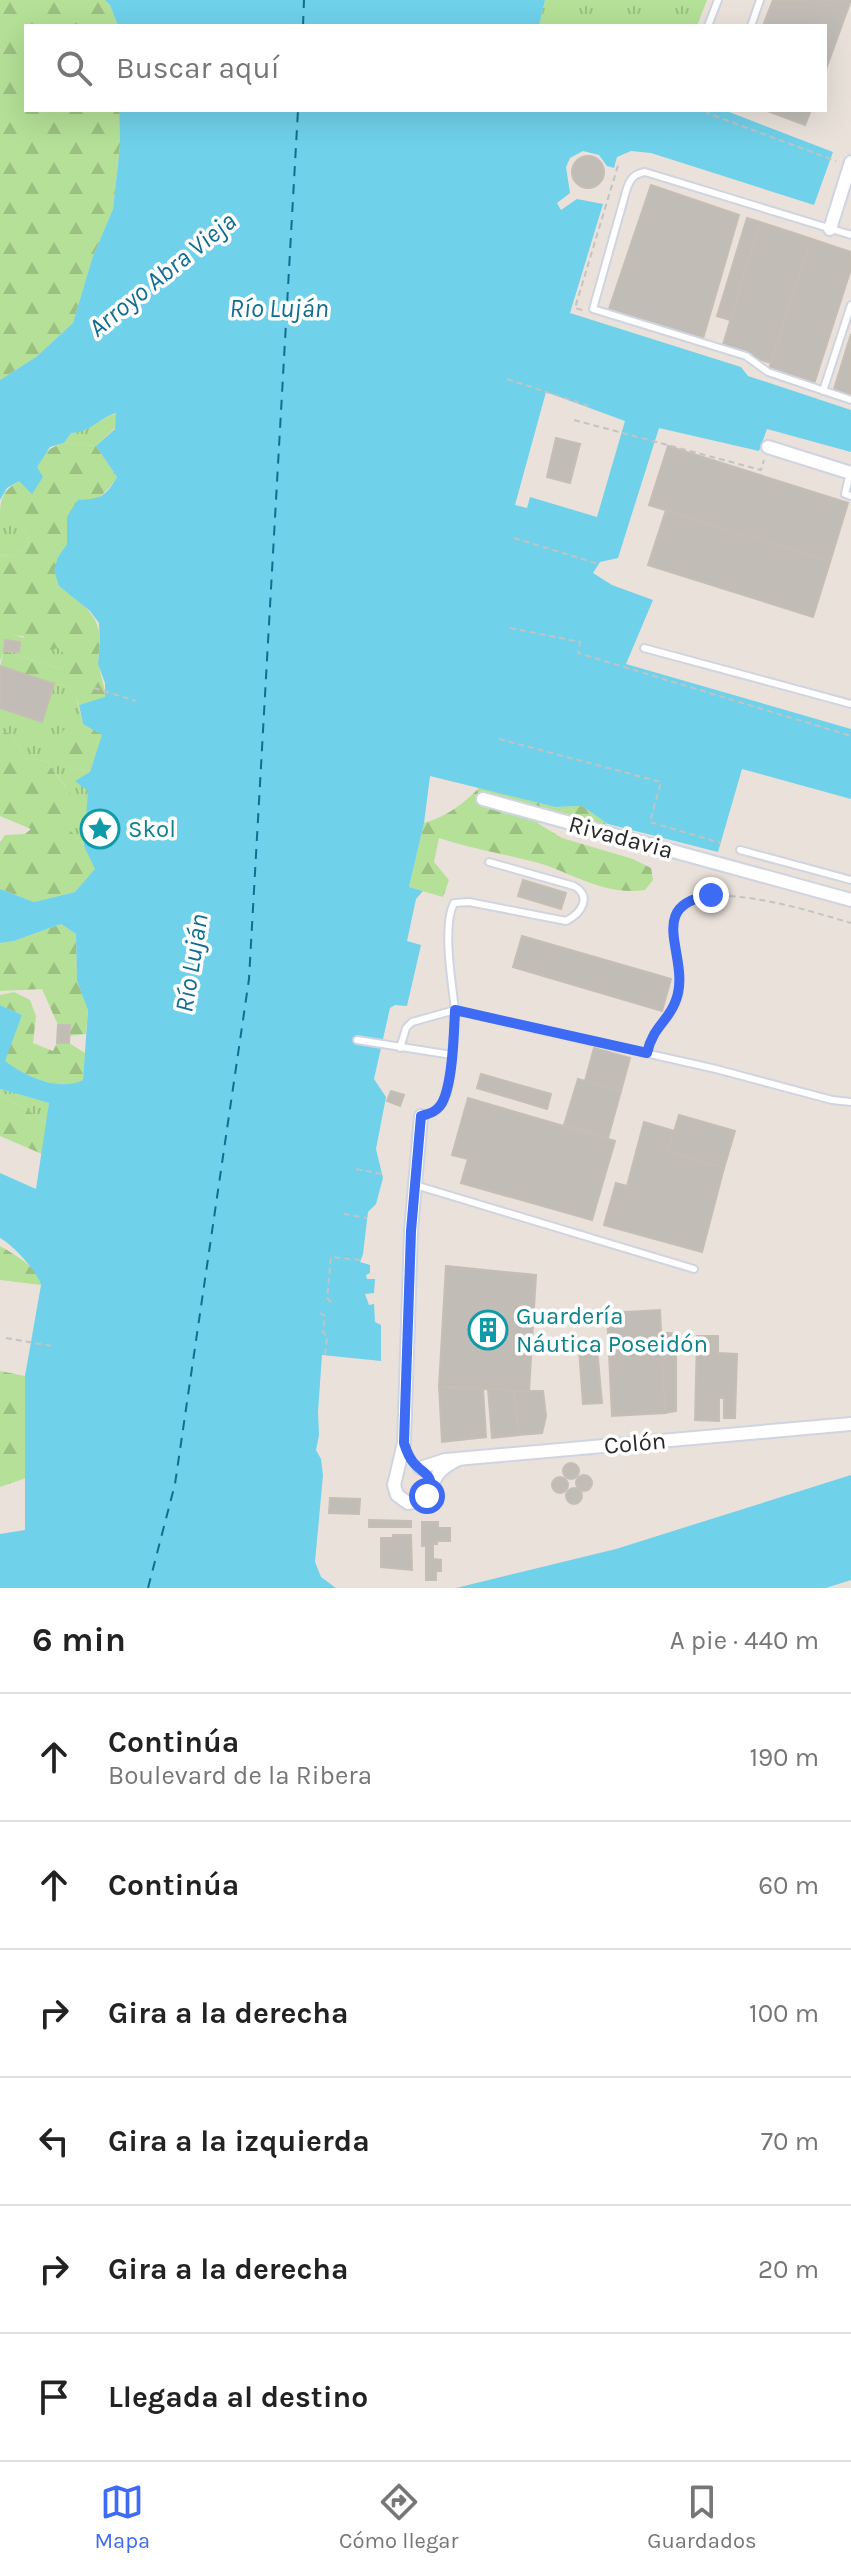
<!DOCTYPE html>
<html lang="es">
<head>
<meta charset="utf-8">
<style>
  :root { --surface:#fff; --page:#f6f6f6; --text:#222; --muted:#767676; --line:#e0e0e0; --accent:#3d6bf4 }
  body { margin:0; font-family:Karla,sans-serif; background:var(--page); color:var(--text) }
  .stop { position:absolute; width:24px; height:24px; margin:-18px; border:6px solid #3d6bf4; border-radius:50%; background:#fff }
  .stop.end { background:#3d6bf4; border-color:#fff; box-shadow:0 2px 8px #0008 }
  .list { margin:0; padding:0; list-style:none }
  h2 { display:flex; justify-content:space-between; align-items:center; height:104px; margin:0; padding:0 32px; font-size:34px }
  h2 small { font-size:26px; font-weight:400; color:var(--muted) }
  .list li { display:grid; grid-template-columns:52px 1fr auto; gap:24px; align-items:center; box-sizing:border-box; height:128px; padding:0 32px; border-top:2px solid var(--line) }
  .list b { display:block; font-size:30px; white-space:nowrap }
  .list p { margin:0; font-size:26px; white-space:nowrap; color:var(--muted) }
  .list em { font-size:26px; font-style:normal; color:var(--muted) }
  .icon { flex:none; width:44px; height:44px; fill:none; stroke:currentColor; stroke-width:2; stroke-linecap:round; stroke-linejoin:round }
  .map { position:relative; flex:none; width:851px; height:1588px; overflow:hidden }
  .search { position:absolute; background:var(--surface); box-shadow:0 8px 32px #0002; left:24px; right:24px; top:24px; height:88px; display:flex; align-items:center; gap:20px; box-sizing:border-box; padding:0 28px; border-radius:0px; color:var(--muted); font-size:30px }
  .sheet { height:872px; background:var(--surface) }
  nav { display:flex; justify-content:space-around; align-items:center; box-sizing:border-box; height:112px; border-top:2px solid var(--line); background:var(--surface); font-size:22px; color:var(--muted) }
  nav a { display:grid; justify-items:center; gap:4px }
  nav .on { color:var(--accent) }
  .map>svg:first-child { display:block }
</style>
</head>
<body>
<div class="map">
<svg width="851" height="1588" viewBox="0 0 851 1588">
  <defs>
    <pattern id="grass-tufts" width="24" height="20" patternUnits="userSpaceOnUse" patternTransform="scale(2)"><rect width="24" height="20" fill="#b4e097"/><path d="M3 7l-1-3M5 7V3M7 7l1-3M15 17l-1-3M17 17v-4M19 17l1-3" fill="none" stroke="#9bc082"/></pattern>
    <pattern id="forest-firs" width="22" height="20" patternUnits="userSpaceOnUse" patternTransform="scale(2)"><rect width="22" height="20" fill="#b4e097"/><path d="M5 1l3.5 6h-7zM16 11l3.5 6h-7z" fill="#9bc082"/></pattern>
  </defs>
  <rect width="100%" height="100%" fill="#eae2da"/>
  <g fill="url(#grass-tufts)">
    <polygon points="545,0 707,0 697,26 539,26"/>
    <path d="M117 413 115 428 96 446 64 443 71 433C90 432 98 419 117 413Z"/>
    <polygon points="15,510 25,529 29,544 12,557 0,554 0,517"/>
    <polygon points="0,631 60,648 69,660 60,669 4,651 0,661"/>
    <polygon points="54,684 74,687 83,724 72,723 65,765 90,772 84,846 70,830 66,787 46,761 25,758 12,734 0,731 0,708 42,722"/>
    <polygon points="0,1089 49,1103 47,1122 0,1094"/>
  </g>
  <g fill="url(#forest-firs)">
    <polygon points="0,0 105,0 110,5 118,26 26,26 26,110 119,110 120,146 113,209 92,259 73,323 36,357 0,380"/>
    <path d="M64 443 96 446 117 477C105 497 87 506 67 517V544L58 557 59 586C79 602 100 613 100 641 100 649 97 658 99 666 101 678 105 685 105 698L79 705 73 687 54 684 0 666 4 651 60 669 68 660 60 648 37 652 23 636 7 635 0 631V554L12 557 29 544 25 529 15 511 0 517C0 498 3 491 20 480L31 493C36 468 36 451 64 443Z"/>
    <polygon points="72,722 83,724 103,734 90,772 65,765 56,747 62,732"/>
    <polygon points="0,731 12,734 25,758 46,761 76,801 70,830 84,846 96,869 75,892 34,902 0,889 0,842 5,835 25,834 31,829 0,816"/>
    <path d="M480 787 555 807 582 806 608 824 537 823 562 838 633 859 651 868 653 880 645 890C600 896 572 871 531 861 500 853 469 848 439 838L434 862 449 880 443 897 409 887 424 823C448 816 463 804 480 787Z"/>
    <polygon points="61,924 76,934 77,981 88,1009 86,1034 69,1036 70,1025 58,1025 42,989 0,991 0,943 14,941"/>
    <path d="M14 992 30 1000 36 1016 33 1043 53 1051 57 1043H69L85 1053 83 1080C58 1092 25 1076 4 1061L22 1015 0 1005V995Z"/>
    <polygon points="0,1094 47,1122 42,1154 0,1136"/>
    <path d="M0 1246C15 1255 37 1266 41 1285L0 1280Z"/>
    <polygon points="0,1371 25,1376 26,1478 0,1487"/>
  </g>
  <g fill="#6fd1ea" fill-rule="evenodd">
    <polygon points="105,0 545,0 539,26 118,26 110,5"/>
    <path d="M119 110H724L833 152 814 205 651 153 631 151 617 157 614 168 607 166 599 155 583 151 570 158 566 167 570 193 557 203 561 210 577 199 603 204 570 313 741 367 748 376 851 410V452L767 429 759 451 659 428 618 558 600 562 593 573 612 585 653 600 626 664 851 729V799L742 769 718 852 608 824 582 806 555 807 430 776 424 823 409 887 423 891 416 899 407 941 421 945 407 1006 395 1005 390 1008 374 1079 386 1097 376 1149 383 1178 376 1204 368 1212 363 1254 360 1262 370 1265V1273L366 1275 367 1279H375L374 1293 365 1294 369 1305 374 1304 375 1322 381 1325V1361L322 1355 318 1412 319 1435 316 1450 321 1459 323 1475 315 1562 321 1577 336 1588H0V1534L25 1530V1376L41 1285C38 1272 12 1244 0 1238V1173L36 1189 49 1103 0 1089V1005L22 1015 5 1061C25 1076 58 1092 83 1080L88 1010 77 981 76 934 61 924 14 941 0 943V889L34 902 75 892 95 869 84 846 88 791 75 781 90 772 102 735 83 724 79 705 105 697V683L98 664 100 642 99 623 90 611 59 586 54 570 58 557 67 544V517L78 500C101 499 105 497 117 477L96 446 115 429 116 413C96 420 91 432 71 433L64 443 50 447 37 467 43 477 32 494 19 481 7 488 0 500V380L36 357 73 323 92 259 113 209 120 146ZM546 392 625 421 597 517 530 497 527 508 515 505Z"/>
    <polygon points="851,1475 851,1580 826,1588 456,1588 616,1549"/>
  </g>
  <g fill="none" stroke-linecap="round" stroke-linejoin="round">
    <g stroke="#116e93" stroke-width="2" stroke-dasharray="10 8" stroke-linecap="butt">
      <polyline points="303,26 304,0"/>
      <polyline points="148,1588 175,1484 249,979 298,110"/>
    </g>
  </g>
  <g fill="#c2bcb7" stroke="#c5beb4" stroke-width="2">
    <polygon points="773,0 851,0 825,72 825,26 763,26"/>
    <polygon points="765,110 811,110 805,125"/>
    <circle cx="588" cy="172" r="16"/>
    <polygon points="651,185 739,215 702,342 609,309"/>
    <polygon points="747,218 760,222 730,320 717,316"/>
    <polygon points="760,222 812,239 771,363 722,348"/>
    <polygon points="812,239 851,252 851,269 814,384 768,372"/>
    <polygon points="851,334 851,397 834,389"/>
    <polygon points="556,438 580,444 570,483 547,477"/>
    <polygon points="668,446 848,503 830,562 649,505"/>
    <polygon points="666,510 830,562 813,617 648,565"/>
    <polygon points="5,640 20,642 19,652 4,651"/>
    <polygon points="0,666 54,684 42,722 0,708"/>
    <polygon points="523,880 566,893 561,909 518,896"/>
    <polygon points="522,936 671,979 662,1011 513,967"/>
    <polygon points="58,1025 70,1025 69,1043 57,1043"/>
    <polygon points="594,1048 630,1058 621,1091 585,1081"/>
    <polygon points="481,1074 551,1094 547,1109 477,1088"/>
    <polygon points="578,1079 621,1091 608,1138 564,1125"/>
    <polygon points="391,1091 404,1095 400,1106 387,1101"/>
    <polygon points="468,1098 615,1141 592,1220 461,1183 468,1159 452,1155"/>
    <polygon points="679,1115 735,1131 724,1168 668,1152"/>
    <polygon points="644,1122 674,1131 668,1152 724,1168 702,1252 604,1225 616,1183 627,1186"/>
    <polygon points="446,1266 536,1275 529,1392 439,1386"/>
    <polygon points="660,1310 665,1413 612,1416 607,1313"/>
    <polygon points="661,1333 676,1333 676,1411 665,1413"/>
    <polygon points="697,1336 718,1336 718,1353 737,1354 735,1418 724,1418 724,1398 719,1398 719,1421 695,1420"/>
    <polygon points="597,1348 602,1403 583,1404 579,1349"/>
    <polygon points="439,1386 483,1389 486,1437 442,1442"/>
    <polygon points="488,1389 514,1391 519,1435 492,1438"/>
    <polygon points="514,1391 543,1391 546,1416 542,1433 519,1435"/>
    <circle cx="571" cy="1471" r="8"/>
    <circle cx="584" cy="1483" r="8"/>
    <circle cx="560" cy="1485" r="8"/>
    <circle cx="574" cy="1496" r="8"/>
    <polygon points="330,1498 360,1499 359,1514 329,1513"/>
    <polygon points="369,1520 411,1521 411,1527 369,1527"/>
    <polygon points="422,1522 438,1522 438,1528 450,1528 450,1541 437,1541 437,1544 433,1544 433,1559 441,1560 441,1571 436,1571 436,1580 426,1580 426,1546 422,1546"/>
    <polygon points="393,1535 411,1535 412,1570 381,1567 381,1538 393,1538"/>
  </g>
  <g fill="none" stroke-linecap="round" stroke-linejoin="round">
    <g stroke="#cfd4e1" stroke-width="10">
      <g id="service">
        <polyline points="708,26 718,0"/>
        <polyline points="751,26 760,0"/>
        <path d="M851 235 645 172C634 174 631 178 627 188L593 309 746 356 768 372 851 400"/>
        <polyline points="823,391 851,305"/>
        <polyline points="850,472 845,494 851,496"/>
        <polyline points="644,648 851,704"/>
        <polyline points="740,850 851,880"/>
        <path d="M489 862 574 886C592 896 582 913 566 921L469 902 454 903C442 926 452 983 455 1010L716 1069 832 1100 851 1102"/>
        <polyline points="357,1040 452,1055"/>
        <path d="M400 1048 406 1028 412 1022 455 1010C453 1032 453 1086 442 1104 437 1112 430 1113 421 1116"/>
        <polyline points="415,1185 694,1269"/>
      </g>
    </g>
    <g stroke="#cfd4e1" stroke-width="16">
      <g id="minor">
        <polyline points="830,229 851,162"/>
        <polyline points="768,447 851,473"/>
        <polyline points="483,799 851,900"/>
        <path d="M421 1116 411 1231 404 1443 394 1485 397 1495 408 1503C429 1502 428 1488 438 1474 444 1466 451 1463 459 1459"/>
        <polyline points="420,1468 445,1460 851,1424"/>
      </g>
    </g>
    <g stroke="#c3c3c3" stroke-width="2" stroke-dasharray="6 4" stroke-linecap="butt">
      <polyline points="708,110 707,113 836,161"/>
      <polyline points="582,310 575,308 619,162"/>
      <polyline points="507,379 589,406"/>
      <polyline points="574,420 761,470 764,460"/>
      <polyline points="514,538 599,564"/>
      <polyline points="510,628 580,642 578,653 851,736"/>
      <polyline points="94,688 136,701"/>
      <polyline points="499,739 661,782 650,822 721,843"/>
      <path d="M649 1044C654 1026 672 1015 677 997 683 972 671 949 672 924 677 866 819 914 851 923"/>
      <polyline points="356,1169 382,1174"/>
      <polyline points="344,1214 367,1218"/>
      <polyline points="331,1302 327,1298 331,1257 361,1260"/>
      <polyline points="320,1313 325,1316 323,1332 327,1337 325,1355"/>
      <polyline points="6,1338 52,1346"/>
    </g>
    <use href="#service" stroke="#fff" stroke-width="6"/>
    <use href="#minor" stroke="#fff" stroke-width="12"/>
  </g>
  <g fill="none" stroke-linecap="round" stroke-linejoin="round">
    <path stroke="#3d6bf4" stroke-width="10" d="M427 1496C437 1474 423 1475 413 1462 408 1456 406 1449 404 1443L411 1231 421 1116C427 1114 434 1113 438 1108 453 1095 454 1031 455 1010L647 1053C653 1026 669 1021 676 1000 692 957 642 906 711 895"/>
  </g>
  <defs>
    <g id="sight-ring" transform="scale(2)"><circle r="9.5" fill="#fff" stroke="#0f9aa8" stroke-width="1.5"/><path d="M0-6L1.8-2.2L6-1.7L2.9 1.2L3.7 5.4L0 3.3L-3.7 5.4L-2.9 1.2L-6-1.7L-1.8-2.2Z" fill="#0f9aa8"/></g>
    <g id="building-ring" transform="scale(2)"><circle r="9.5" fill="#fff" stroke="#0f9aa8" stroke-width="1.5"/><path d="M-4-6H4V6H1V3H-1V6H-4ZM-2.5-4.3h1.7v1.8h-1.7ZM.8-4.3h1.7v1.8H.8ZM-2.5-1h1.7V.8h-1.7ZM.8-1h1.7V.8H.8Z" fill="#0f9aa8"/></g>
  </defs>
  <g fill-rule="evenodd">
    <use href="#sight-ring" x="100" y="829"/>
    <use href="#building-ring" x="488" y="1330"/>
  </g>
  <g text-anchor="middle" stroke-width="7" stroke-linejoin="round" paint-order="stroke">
    <g font-size="24" fill="#0d838f" stroke="#fff" text-anchor="start">
      <text x="128" y="837">Skol</text>
      <text x="516" y="1324">Guardería<tspan x="516" dy="28">Náutica Poseidón</tspan></text>
    </g>
    <g font-size="24" fill="#282828" stroke="#fff">
      <text transform="translate(621 837) rotate(15)" y="8">Rivadavia</text>
      <text transform="translate(635 1443) rotate(-5)" y="8">Colón</text>
    </g>
    <g font-size="26" font-style="italic" fill="#116e93" stroke="#fff">
      <text transform="translate(162 274) rotate(-39)" y="9">Arroyo Abra Vieja</text>
      <text x="279" y="317">Río Luján</text>
      <text transform="translate(191 963) rotate(-81)" y="9">Río Luján</text>
    </g>
  </g>
</svg>
<div class="stop" style="left:427px;top:1496px"></div>
<div class="stop end" style="left:711px;top:895px"></div>
<div class="search"><svg class="icon" aria-label="search" viewBox="0 0 24 24"><circle cx="10" cy="10" r="6"/><path d="M15 15l6 6"/></svg>Buscar aquí</div>
</div>
<section class="sheet">
<h2>6 min<small>A pie · 440 m</small></h2>
<ul class="list">
<li><svg class="icon" aria-label="ahead" viewBox="0 0 24 24"><path d="M12 20V5M6 11l6-6 6 6"/></svg><div><b>Continúa</b><p>Boulevard de la Ribera</p></div><em>190 m</em></li>
<li><svg class="icon" aria-label="ahead" viewBox="0 0 24 24"><path d="M12 20V5M6 11l6-6 6 6"/></svg><div><b>Continúa</b></div><em>60 m</em></li>
<li><svg class="icon" aria-label="right" viewBox="0 0 24 24"><path d="M7 20v-9h11M14 6l5 5-5 5"/></svg><div><b>Gira a la derecha</b></div><em>100 m</em></li>
<li><svg class="icon" aria-label="left" viewBox="0 0 24 24"><path d="M17 20v-9H6M10 6l-5 5 5 5"/></svg><div><b>Gira a la izquierda</b></div><em>70 m</em></li>
<li><svg class="icon" aria-label="right" viewBox="0 0 24 24"><path d="M7 20v-9h11M14 6l5 5-5 5"/></svg><div><b>Gira a la derecha</b></div><em>20 m</em></li>
<li><svg class="icon" aria-label="arrive" viewBox="0 0 24 24"><path d="M6 21V4h12l-3 4 3 4H6"/></svg><div><b>Llegada al destino</b></div></li>
</ul>
</section>
<nav>
<a class="on"><svg class="icon" aria-label="map" viewBox="0 0 24 24"><path d="M3 6l6-2 6 2 6-2v14l-6 2-6-2-6 2zM9 4v14M15 6v14"/></svg>Mapa</a>
<a><svg class="icon" aria-label="directions" viewBox="0 0 24 24"><path d="M12 3l9 9-9 9-9-9zM9 14v-3h6M13 9l2 2-2 2"/></svg>Cómo llegar</a>
<a><svg class="icon" aria-label="saved" viewBox="0 0 24 24"><path d="M7 4h10v16l-5-4-5 4z"/></svg>Guardados</a>
</nav>
</body>
</html>
